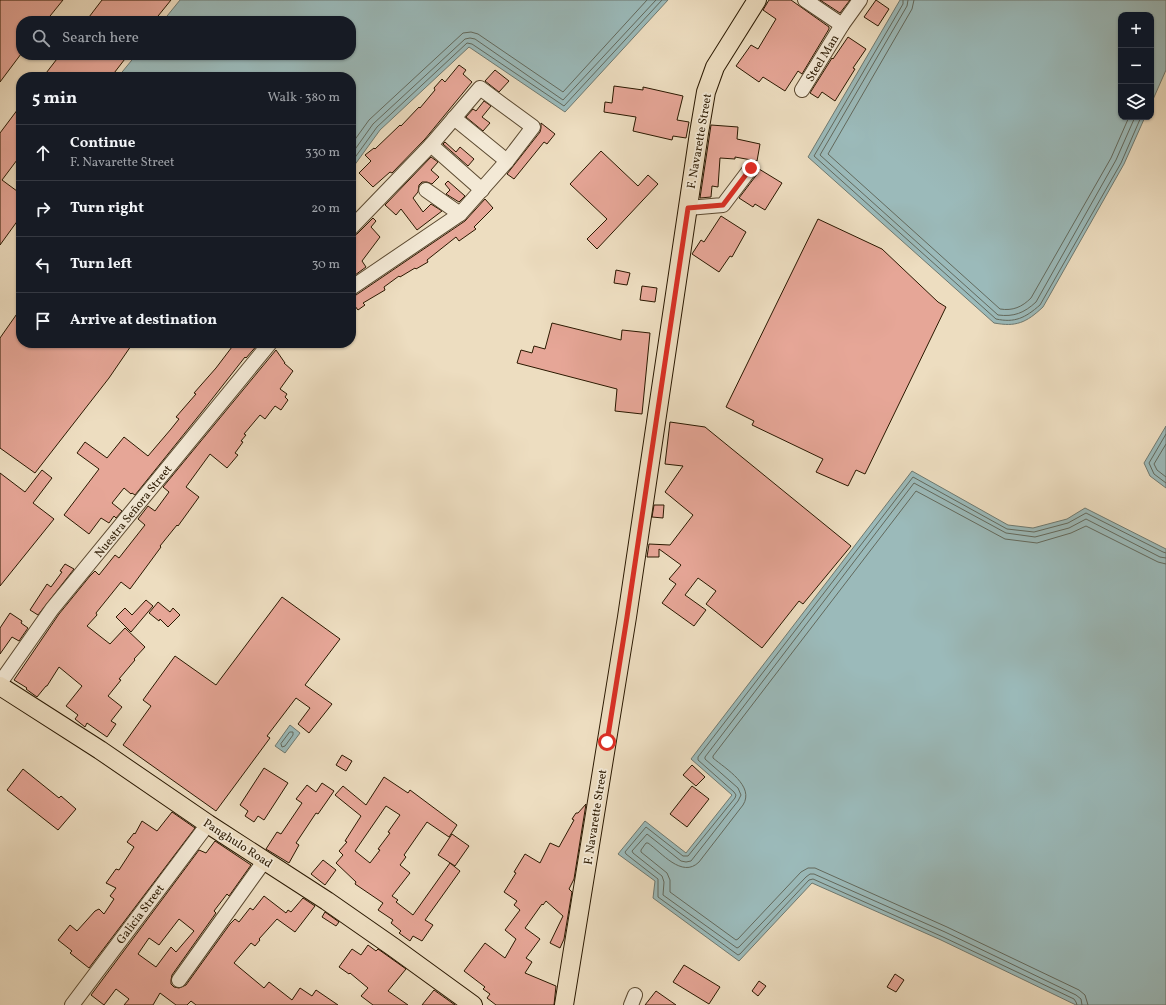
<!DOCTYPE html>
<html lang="en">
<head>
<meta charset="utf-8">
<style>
  :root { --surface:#171b24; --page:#242831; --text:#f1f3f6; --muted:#9ea1a6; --line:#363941 }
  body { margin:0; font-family:Vollkorn,serif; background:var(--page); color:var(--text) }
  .controls { position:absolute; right:12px; top:12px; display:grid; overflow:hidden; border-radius:8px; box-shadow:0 1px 3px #0004 }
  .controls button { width:36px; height:36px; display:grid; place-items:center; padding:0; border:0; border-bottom:1px solid var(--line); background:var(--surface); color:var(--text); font:20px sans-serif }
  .stop { position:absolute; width:12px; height:12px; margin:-9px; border:3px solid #d93025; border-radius:50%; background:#fff }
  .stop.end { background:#d93025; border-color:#fff; box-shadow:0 1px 4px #0008 }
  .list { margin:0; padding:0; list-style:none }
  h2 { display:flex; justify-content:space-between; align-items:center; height:52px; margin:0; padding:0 16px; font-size:17px }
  h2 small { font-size:13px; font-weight:400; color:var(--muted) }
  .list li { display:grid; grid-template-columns:26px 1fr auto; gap:12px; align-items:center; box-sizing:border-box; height:56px; padding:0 16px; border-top:1px solid var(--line) }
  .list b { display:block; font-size:15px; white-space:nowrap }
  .list p { margin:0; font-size:13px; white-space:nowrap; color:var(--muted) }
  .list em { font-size:13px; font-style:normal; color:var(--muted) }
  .icon { flex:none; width:22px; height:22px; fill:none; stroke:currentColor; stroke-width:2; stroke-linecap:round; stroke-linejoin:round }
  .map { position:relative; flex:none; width:1166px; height:1005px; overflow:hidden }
  .search { position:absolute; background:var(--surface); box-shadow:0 1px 3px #0004; left:16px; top:16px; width:340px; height:44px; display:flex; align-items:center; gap:10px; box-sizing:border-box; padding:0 14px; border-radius:16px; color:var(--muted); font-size:15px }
  .panel { position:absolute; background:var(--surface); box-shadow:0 1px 3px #0004; left:16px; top:72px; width:340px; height:276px; border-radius:16px }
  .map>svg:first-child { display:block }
</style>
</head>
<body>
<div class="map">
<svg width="1166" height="1005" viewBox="0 0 1166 1005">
  <rect width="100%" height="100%" fill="#edddc0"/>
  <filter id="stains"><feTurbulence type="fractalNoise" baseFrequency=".005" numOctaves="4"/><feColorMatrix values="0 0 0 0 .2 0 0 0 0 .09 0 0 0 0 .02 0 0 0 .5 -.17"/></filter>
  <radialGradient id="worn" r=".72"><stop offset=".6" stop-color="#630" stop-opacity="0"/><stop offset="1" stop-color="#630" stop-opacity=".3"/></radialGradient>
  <g fill="#9bbaba" stroke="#6e7970">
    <polygon points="180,0 668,0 565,112 469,47 380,130 351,170 351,77 118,77 136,55 351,55 351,21 163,21"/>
    <path d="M900 0H1166V70L1151 104V15H1121V117H1145L1124 164 1043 307C1026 323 1016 327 994 323L808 157Z"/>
    <polygon points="1166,426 1166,488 1150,476 1144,463"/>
    <polygon points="912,471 1008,525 1033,528 1067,519 1085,508 1166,549 1166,1005 1076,1005 941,940 812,883 739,961 653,898 655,881 618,854 645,821 686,853 732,795 691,759"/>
    <polygon points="290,725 300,733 285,753 275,746"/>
  </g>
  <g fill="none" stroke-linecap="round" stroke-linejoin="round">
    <g stroke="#62695d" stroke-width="1">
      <path d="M903 0V4L814 156 996 319C1015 323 1025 318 1040 305L1121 163 1141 117"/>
      <path d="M908 0 907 6 820 155 998 315C1014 317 1024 313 1036 302L1116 160 1135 117"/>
      <path d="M914 0 912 9 828 154 1000 309C1013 311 1022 307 1031 298L1111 158 1129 117"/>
      <polyline points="351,145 369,120 463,33 471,32 478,34 563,92 647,0"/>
      <polyline points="351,155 373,124 465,39 470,38 475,39 563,100 656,0"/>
      <polyline points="351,163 377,127 467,43 472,44 564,106 662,0"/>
      <polyline points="1166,434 1149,463 1154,474 1166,483"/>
      <polyline points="1166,444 1154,464 1157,470 1166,477"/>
      <polygon points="290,732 293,732 293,735 285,746 282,747 281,744"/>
      <polyline points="1077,1005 1076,1002 1074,999 943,937 813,879 809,880 740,954 738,955 658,897 658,879 626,854 625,852 646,827 683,856 688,856 735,798 736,795 734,792 698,760 698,757 913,477 1007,529 1034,532 1068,523 1086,513 1163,552 1166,553"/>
      <polyline points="1082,1005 1081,999 1076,995 945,932 814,874 810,874 806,877 739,947 737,948 663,895 664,882 662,876 633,853 632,851 647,834 681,861 686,862 691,861 738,801 741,795 738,788 705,759 705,757 914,483 1006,533 1035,537 1069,528 1086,519 1160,557 1166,558"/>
      <path d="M1088 1005 1085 995 1079 990 947 927 815 868H808L801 872 738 939 736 940 670 892V880L667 873 641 852V850L646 843H648C661 852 682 879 699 862L743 805C755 786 726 769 713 758V756L916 491 1005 539 1037 543 1071 533 1086 526 1158 562 1166 564"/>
    </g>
  </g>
  <g fill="#e6a697" stroke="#2a1800" fill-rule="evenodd">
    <polygon points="0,0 63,0 46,21 21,21 21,54 0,82"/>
    <polygon points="102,0 171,0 154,21 86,21"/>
    <polygon points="769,0 791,0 829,27 829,29 802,74 798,71 785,91 763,77 759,82 736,66 751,45 758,49 776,19 763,10"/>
    <polygon points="820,0 850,0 840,13"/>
    <polygon points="876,0 889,9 878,26 864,17"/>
    <polygon points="848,37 866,49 853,68 855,69 835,101 822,92 818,98 810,93 832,58 833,59"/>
    <polygon points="60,55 128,55 111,77 43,77"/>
    <polygon points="459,65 466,70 463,74 472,82 425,139 392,173 390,172 373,187 359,173 371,161 365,155 374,148 375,149 400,125 401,126 419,107 420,108 435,90 434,88 442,79 445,82"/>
    <polygon points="495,70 509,81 499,92 485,81"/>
    <polygon points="614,86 643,90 643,87 683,96 677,120 689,122 686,138 673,136 672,140 633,131 636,117 604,112 605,102 612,103"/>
    <polygon points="484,101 491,106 482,117 490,123 483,131 466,117 473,109 476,111"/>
    <polygon points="21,105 21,163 17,160 2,180 21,194 21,216 0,245 0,133"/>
    <polygon points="541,123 555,134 547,144 544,142 514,179 507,174 540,132 541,128"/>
    <polygon points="711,125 738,127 737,139 760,144 757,161 735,157 735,159 720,158 718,187 712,186 711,197 700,198"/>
    <polygon points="445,142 456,152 460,147 474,159 468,166 443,144"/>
    <polygon points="601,151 638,186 648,175 658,184 597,249 587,239 607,219 570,184"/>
    <polygon points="431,157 438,162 431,170 439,177 432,184 427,182 422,182 419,185 418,192 413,198 423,212 431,204 442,211 417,230 401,209 396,215 385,205"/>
    <polygon points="759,169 782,183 765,210 755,204 753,207 739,198 758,173"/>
    <polygon points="448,181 465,196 459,202 446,194 450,190 445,184"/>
    <polygon points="485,199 493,208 474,227 476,229 459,241 456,237 427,260 428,262 416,269 415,268 400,277 399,276 384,287 385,290 363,303 365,305 358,310 351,301 351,296 356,295 465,221"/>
    <polygon points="721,216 746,232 732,257 730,256 719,272 692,254 701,240 704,242"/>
    <polygon points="373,218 376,221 371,227 380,237 362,261 366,267 351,278 351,236 357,234"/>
    <polygon points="818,219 882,249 938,302 946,307 865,474 856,470 848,486 816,472 823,459 752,425 754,421 726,407"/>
    <polygon points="616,270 630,273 627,285 614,283"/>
    <polygon points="642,286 657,288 655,302 640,300"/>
    <polygon points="21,308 21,343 133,343 109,378 35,473 0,448 0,338"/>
    <polygon points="552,323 621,340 622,330 650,333 642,414 615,411 617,389 517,363 521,350 532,353 534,346 545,349"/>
    <polygon points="235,343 259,343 246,358 245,357 205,408 135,495 132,493 131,494 124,488 112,503 122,511 116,518 114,516 109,523 101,518 89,534 64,515 99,469 77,453 85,442 107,458 124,437 148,456 171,429 179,419 176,417 196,394 194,393 216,368"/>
    <polygon points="276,350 285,363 284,363 293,371 280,389 287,394 285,397 288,400 281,410 275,406 265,419 260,415 244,434 246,435 241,441 243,442 235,453 238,455 227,468 210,454 186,487 199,497 178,526 177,525 160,546 161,547 130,589 121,582 96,613 97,615 87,626 110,644 125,628 145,647 134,659 135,660 119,679 121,680 108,696 122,707 111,721 116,724 107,737 87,723 85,727 75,719 78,715 66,706 82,686 59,667 47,686 46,686 37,697 26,689 27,688 14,680 59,614 90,576 95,571 99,575 115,555 119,558 145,525 138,519 148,506 155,511 169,492 163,487"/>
    <polygon points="670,422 705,427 851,546 803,604 799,601 762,648 706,604 716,591 698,578 685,595 706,610 694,626 662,603 676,584 669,579 681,565 659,549 659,557 647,557 649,544 670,545 693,515 665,492 683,466 665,464"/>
    <polygon points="42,470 52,478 33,503 54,519 0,586 0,473 25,492"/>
    <polygon points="654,505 664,505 663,518 652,517"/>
    <polygon points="65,564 74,569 38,615 30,610 47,584 51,587 62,572 60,571"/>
    <polygon points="282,597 340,639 305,685 332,704 309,733 298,724 310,708 296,698 267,736 270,738 216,811 123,745 151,706 143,700 175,656 216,685"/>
    <polygon points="146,600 153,606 131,632 116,617 125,608 132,615"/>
    <polygon points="158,602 170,612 173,608 180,615 168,627 160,619 159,621 149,613"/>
    <polygon points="10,613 22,621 21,623 28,628 19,641 12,637 0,654 0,628"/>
    <polygon points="342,755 352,761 346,771 336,765"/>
    <polygon points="692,765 705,777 696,786 683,775"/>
    <polygon points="264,768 288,783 264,820 258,816 254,822 245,816 248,811 240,805"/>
    <polygon points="23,769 59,798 61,796 76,809 58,830 7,790"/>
    <path d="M384 777 408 793 410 790 457 825 449 837 427 822 404 855 406 857 400 865 410 873 392 896 398 900 396 902 413 915 450 863 460 871 425 920 433 925 422 941 413 936 410 941 399 933 401 931 391 923 393 920 378 910 383 903 355 884 356 882 336 863 343 855 339 851 347 842 345 841 361 816 335 795 343 786 366 805ZM386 806 400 815 388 832 390 833 378 849 380 850 370 863 355 851Z"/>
    <polygon points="322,783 334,791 318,814 316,813 296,843 299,845 289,863 266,849 277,832 281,834 302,803 296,799 307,785 316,792"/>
    <polygon points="692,786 709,799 687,827 670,814"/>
    <polygon points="586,804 574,879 569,889 572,892 564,939 560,948 550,943 563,916 546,901 543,905 542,904 525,928 540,939 526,958 532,962 525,973 556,986 554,1005 496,1005 487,998 490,994 483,989 485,987 464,971 485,943 505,958 516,939 505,930 520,910 514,905 517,901 504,892 516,873 514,872 525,854 540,863 550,843 559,847 574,820 572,819 576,813 578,813"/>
    <polygon points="172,812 195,828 89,968 70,953 72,951 58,940 70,925 77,931 95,911 99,909 104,914 114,899 110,896 116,888 106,883 116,869 119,870 134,847 127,842 134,833 135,834 142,821 157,831"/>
    <polygon points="452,834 469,846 455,866 438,855"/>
    <path d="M215 841 251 865 229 896 227 894 214 911 216 913 172 975 171 980V984L174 987 179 988 186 985 230 924 235 919 239 922 250 908 253 910 264 896 286 913 288 910 291 912 303 898 315 906 295 932 277 919 259 939 260 940 255 946 251 943 234 963 264 988 269 982 292 1000 300 988 312 996 316 990 338 1005H196L191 1001 187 1005H176L160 993 153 1005H124L129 999 116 989 104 1005 91 995 199 850 206 853ZM179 919 194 931 176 952 171 947 156 967 138 954 149 938 159 945Z"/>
    <polygon points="323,860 336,870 325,885 311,874"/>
    <polygon points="325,912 339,922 336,926 322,917"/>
    <polygon points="368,945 376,951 378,949 406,969 388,991 408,1005 373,1005 361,996 368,988 350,973 349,974 339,967 352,949 361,955"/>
    <polygon points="684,965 720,987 709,1004 673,982"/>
    <polygon points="895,974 904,980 896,992 887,987"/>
    <polygon points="759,981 766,986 758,996 752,991"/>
    <polygon points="434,990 455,1005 422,1005"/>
    <polygon points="656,991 676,1005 645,1005"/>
  </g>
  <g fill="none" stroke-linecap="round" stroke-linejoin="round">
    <g stroke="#5b4930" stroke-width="16">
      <g id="minor">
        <polyline points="805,0 842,25"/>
        <polyline points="802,90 842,25 860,0"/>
        <polyline points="454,118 507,161"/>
        <polyline points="431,145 482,190"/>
        <polyline points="426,190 460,214"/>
        <polyline points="688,208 723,205 751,168"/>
        <polyline points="351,228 431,145 480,88 533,127 507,161 460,214 351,288"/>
        <polyline points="0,683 52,609 270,343"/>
        <polyline points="179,980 265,860"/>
        <polyline points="72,1005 208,824"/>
        <polyline points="631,1005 635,995"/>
      </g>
    </g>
    <g stroke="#2a1800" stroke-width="20">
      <g id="major">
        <polyline points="0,686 100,750 208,824 327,901 393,947 473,1005"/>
        <polyline points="564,1005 627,617 699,133 706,92 715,67 757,0"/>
      </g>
    </g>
    <use href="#minor" stroke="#f3e9d6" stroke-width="14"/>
    <use href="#major" stroke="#edddc0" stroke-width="18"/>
  </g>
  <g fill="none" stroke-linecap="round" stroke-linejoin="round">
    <polyline stroke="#d93025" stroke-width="5" points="607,742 627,617 688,208 723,205 751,168"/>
  </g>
  <g text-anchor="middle" stroke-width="3.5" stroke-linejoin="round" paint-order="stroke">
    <g font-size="12" fill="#2a1800" stroke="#f3e9d6">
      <text transform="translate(822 58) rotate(-59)" y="4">Steel Man</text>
      <text transform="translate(699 141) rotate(-80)" y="4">F. Navarette Street</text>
      <text transform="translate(133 511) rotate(-51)" y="4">Nuestra Señora Street</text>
      <text transform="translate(595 817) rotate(-81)" y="4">F. Navarette Street</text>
      <text transform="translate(238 843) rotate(33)" y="4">Panghulo Road</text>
      <text transform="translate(140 914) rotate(-53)" y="4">Galicia Street</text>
    </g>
  </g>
  <rect width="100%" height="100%" filter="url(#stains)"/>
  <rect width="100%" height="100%" fill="url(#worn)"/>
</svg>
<div class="controls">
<button>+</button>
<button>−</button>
<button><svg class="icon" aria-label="layers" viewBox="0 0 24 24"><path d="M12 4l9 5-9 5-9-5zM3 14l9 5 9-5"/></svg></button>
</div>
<div class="stop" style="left:607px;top:742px"></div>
<div class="stop end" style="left:751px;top:168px"></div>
<div class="search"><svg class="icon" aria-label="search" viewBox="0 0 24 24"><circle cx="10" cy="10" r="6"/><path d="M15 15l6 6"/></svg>Search here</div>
<section class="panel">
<h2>5 min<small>Walk · 380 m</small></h2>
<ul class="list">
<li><svg class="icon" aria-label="ahead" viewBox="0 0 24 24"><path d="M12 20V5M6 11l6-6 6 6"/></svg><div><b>Continue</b><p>F. Navarette Street</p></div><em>330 m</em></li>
<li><svg class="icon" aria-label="right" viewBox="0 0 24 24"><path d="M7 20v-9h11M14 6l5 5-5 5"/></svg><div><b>Turn right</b></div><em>20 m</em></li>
<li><svg class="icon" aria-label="left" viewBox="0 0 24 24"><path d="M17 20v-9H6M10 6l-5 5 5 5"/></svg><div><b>Turn left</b></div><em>30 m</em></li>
<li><svg class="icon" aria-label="arrive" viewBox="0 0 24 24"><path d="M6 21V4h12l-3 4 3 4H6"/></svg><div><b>Arrive at destination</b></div></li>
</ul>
</section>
</div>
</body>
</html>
